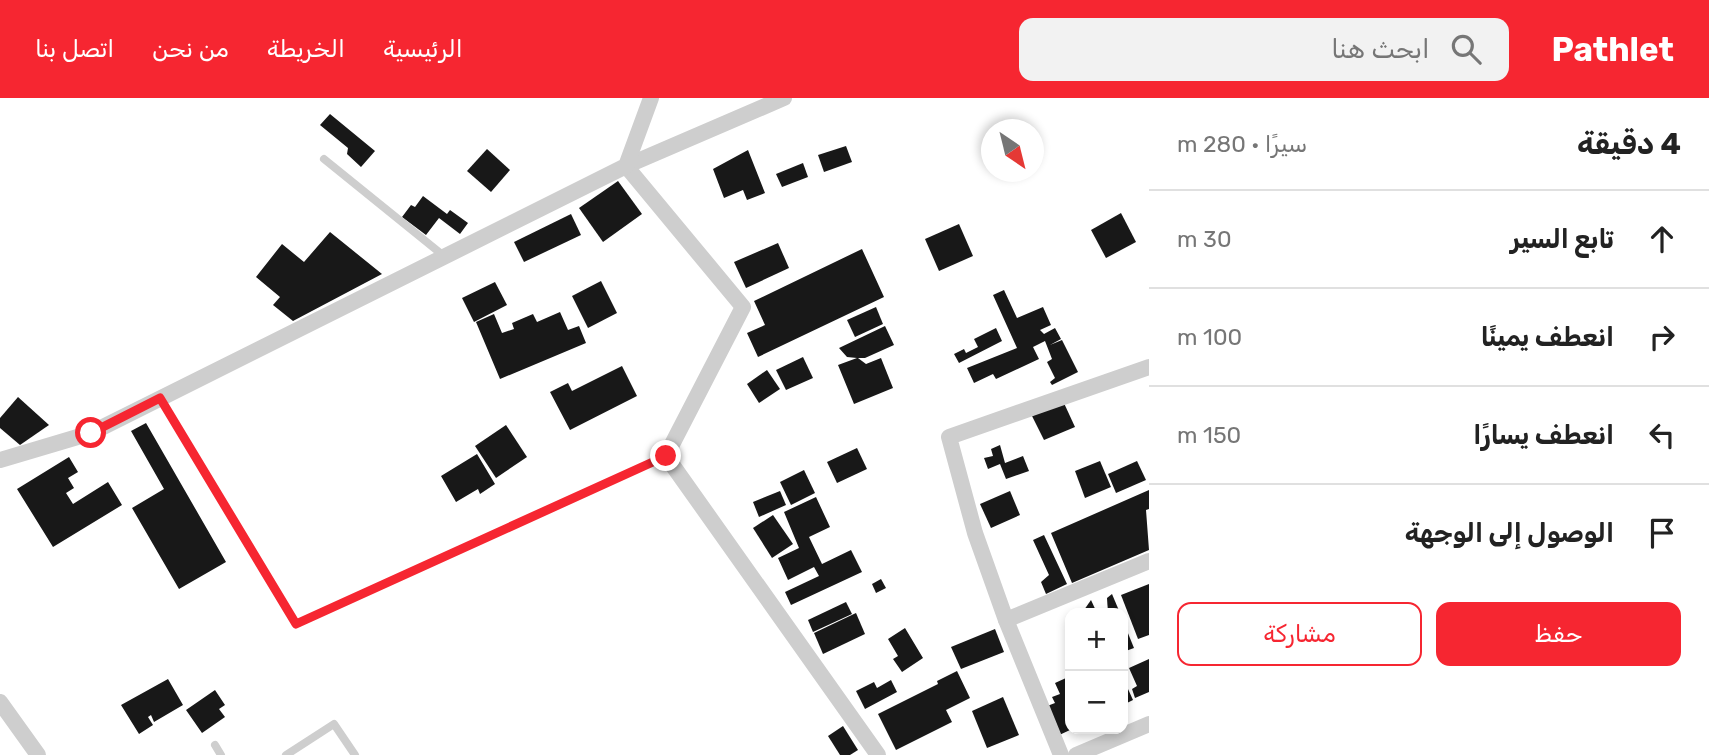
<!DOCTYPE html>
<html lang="ar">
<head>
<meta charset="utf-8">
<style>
  :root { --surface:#fff; --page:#f2f2f2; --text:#222; --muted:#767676; --line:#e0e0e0; --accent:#f62631 }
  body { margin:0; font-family:Rubik,Cairo,sans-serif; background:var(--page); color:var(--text); direction:rtl }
  .controls { position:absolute; right:21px; bottom:21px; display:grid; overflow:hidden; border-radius:14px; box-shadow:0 4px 10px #0003 }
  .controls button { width:63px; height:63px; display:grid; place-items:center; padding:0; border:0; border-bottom:2px solid var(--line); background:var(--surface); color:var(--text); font:35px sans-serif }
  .compass { position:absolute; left:981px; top:21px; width:63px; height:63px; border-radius:50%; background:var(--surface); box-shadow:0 4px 10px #0003; rotate:145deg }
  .stop { position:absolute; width:21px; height:21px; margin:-16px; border:5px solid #f62631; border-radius:50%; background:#fff }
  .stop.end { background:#f62631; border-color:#fff; box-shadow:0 2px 7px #0008 }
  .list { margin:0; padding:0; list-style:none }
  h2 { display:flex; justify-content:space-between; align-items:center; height:91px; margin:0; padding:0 28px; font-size:30px }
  h2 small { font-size:23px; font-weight:400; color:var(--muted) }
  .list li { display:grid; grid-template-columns:46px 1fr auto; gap:21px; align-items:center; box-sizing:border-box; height:98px; padding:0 28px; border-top:2px solid var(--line) }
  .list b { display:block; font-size:26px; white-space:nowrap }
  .list em { font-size:23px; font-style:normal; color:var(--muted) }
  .actions { display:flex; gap:14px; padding:21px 28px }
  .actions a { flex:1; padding:16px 0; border:2px solid var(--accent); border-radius:14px; text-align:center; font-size:24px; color:var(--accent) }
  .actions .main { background:var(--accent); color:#fff }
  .icon { flex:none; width:38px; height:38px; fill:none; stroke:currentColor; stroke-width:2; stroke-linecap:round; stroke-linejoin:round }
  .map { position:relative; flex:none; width:1149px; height:657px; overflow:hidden; direction:ltr }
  header { display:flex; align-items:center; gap:42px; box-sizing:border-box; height:98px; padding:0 35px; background:var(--accent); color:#fff }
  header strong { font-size:33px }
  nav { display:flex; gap:38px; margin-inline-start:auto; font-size:24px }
  .search { width:490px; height:63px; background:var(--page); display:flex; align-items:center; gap:18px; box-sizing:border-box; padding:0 24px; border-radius:14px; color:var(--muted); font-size:26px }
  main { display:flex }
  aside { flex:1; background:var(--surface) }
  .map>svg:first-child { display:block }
</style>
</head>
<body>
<header>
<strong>Pathlet</strong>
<div class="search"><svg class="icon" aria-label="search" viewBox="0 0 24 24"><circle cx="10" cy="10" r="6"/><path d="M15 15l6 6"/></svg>ابحث هنا</div>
<nav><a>الرئيسية</a><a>الخريطة</a><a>من نحن</a><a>اتصل بنا</a></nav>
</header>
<main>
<aside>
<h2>4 دقيقة<small>سيرًا · 280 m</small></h2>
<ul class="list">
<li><svg class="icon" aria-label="ahead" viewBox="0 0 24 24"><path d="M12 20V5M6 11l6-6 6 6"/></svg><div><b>تابع السير</b></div><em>30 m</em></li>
<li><svg class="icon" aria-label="right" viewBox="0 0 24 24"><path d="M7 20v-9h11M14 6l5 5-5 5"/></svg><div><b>انعطف يمينًا</b></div><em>100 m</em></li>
<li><svg class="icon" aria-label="left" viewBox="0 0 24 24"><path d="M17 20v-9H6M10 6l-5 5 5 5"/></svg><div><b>انعطف يسارًا</b></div><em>150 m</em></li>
<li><svg class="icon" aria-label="arrive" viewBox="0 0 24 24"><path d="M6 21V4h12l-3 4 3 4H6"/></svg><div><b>الوصول إلى الوجهة</b></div></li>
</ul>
<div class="actions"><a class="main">حفظ</a><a>مشاركة</a></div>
</aside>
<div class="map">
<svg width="1149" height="657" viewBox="0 0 1149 657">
  <rect width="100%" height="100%" fill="#fff"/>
  <g fill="#181818">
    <polygon points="330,16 375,53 361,69 347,56 348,50 320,27"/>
    <polygon points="846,48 852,64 824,74 818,57"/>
    <polygon points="487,51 510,72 491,94 467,73"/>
    <polygon points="748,52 765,95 747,102 743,92 724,100 713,71"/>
    <polygon points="803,65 808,79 782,89 776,76"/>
    <polygon points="618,83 642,116 603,144 579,110"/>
    <polygon points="423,98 447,116 450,112 468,125 460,136 439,120 426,137 402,119 411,107 415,109"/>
    <polygon points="1121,115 1136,144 1106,160 1091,132"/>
    <polygon points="571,116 581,137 524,164 514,144"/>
    <polygon points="959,126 973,158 939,173 925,141"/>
    <polygon points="330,134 382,176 293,223 273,207 280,199 256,179 282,146 304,164"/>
    <polygon points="778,145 789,170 746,190 734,164"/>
    <polygon points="862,151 884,199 758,259 747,235 765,227 754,203"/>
    <polygon points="601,183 617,215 588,230 572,198"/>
    <polygon points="495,184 507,207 474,224 462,200"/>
    <polygon points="1004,192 1017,220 1043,209 1051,227 1040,232 1044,236 1055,230 1061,241 1050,247 1062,242 1078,274 1052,287 1050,284 1055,280 1047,264 1052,261 1045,243 1033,249 1039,261 996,281 993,276 974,285 967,270 1017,250 993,197"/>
    <polygon points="876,209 883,226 855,239 847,222"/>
    <polygon points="560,214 568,232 579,228 586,245 500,281 476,224 494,216 502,235 514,231 512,225 533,216 537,224"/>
    <polygon points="885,228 894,247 865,260 858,260 866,266 881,260 893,290 854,306 838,267 857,260 847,259 839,250"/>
    <polygon points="996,230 1002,243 959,265 954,256 964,251 966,255 978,249 974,241"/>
    <polygon points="803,259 813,280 786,292 776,272"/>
    <polygon points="622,268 637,298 570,332 550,294 568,285 572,293"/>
    <polygon points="767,272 780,291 759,305 747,286"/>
    <polygon points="18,299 49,327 20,347 0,330 0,320"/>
    <polygon points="1063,303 1075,329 1044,342 1032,318"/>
    <polygon points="146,325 226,464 179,491 132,410 164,391 131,333"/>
    <polygon points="506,327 527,359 496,380 475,348"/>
    <polygon points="1000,347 1005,365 1023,358 1029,373 1006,381 1000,366 988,371 984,360 993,358 991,351"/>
    <polygon points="857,350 867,371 837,385 827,364"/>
    <polygon points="477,356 495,386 480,396 478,391 456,404 441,378"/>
    <polygon points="69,359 78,374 68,380 74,390 66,395 73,406 108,384 122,407 53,449 17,391"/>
    <polygon points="1100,363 1111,389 1085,400 1075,373"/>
    <polygon points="1137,363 1146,382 1116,395 1108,376"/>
    <polygon points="804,372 815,395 791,407 780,384"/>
    <polygon points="1149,392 1149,411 1146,412 1149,452 1072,485 1051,435"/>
    <polygon points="780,393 786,407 759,419 753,404"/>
    <polygon points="1010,393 1020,417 991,430 980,406"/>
    <polygon points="816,399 830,429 809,439 822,466 851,452 862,474 791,507 785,494 819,478 814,469 788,482 778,460 799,450 784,414"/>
    <polygon points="773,417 793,446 772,460 753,430"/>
    <polygon points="1044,437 1067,486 1046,496 1041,484 1049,477 1033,442"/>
    <polygon points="881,481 886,490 876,495 872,486"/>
    <polygon points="1149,486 1149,537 1138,541 1121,497"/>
    <polygon points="1112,496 1120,515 1108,515 1107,500"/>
    <polygon points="1091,502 1097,515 1085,515 1084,512"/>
    <polygon points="846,504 852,516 813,534 808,522"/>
    <polygon points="856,515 865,536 823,556 814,535"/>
    <polygon points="1123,523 1134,550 1123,554"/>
    <polygon points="905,530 923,560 902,574 893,561 898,558 888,541"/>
    <polygon points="995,531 1004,554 961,571 951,549"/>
    <polygon points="1149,561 1149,594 1135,600 1132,591 1137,588 1129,570"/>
    <polygon points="957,573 970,600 946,612 952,624 896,652 878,616 938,586 937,583"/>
    <polygon points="1066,580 1070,584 1070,632 1055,639 1042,610 1055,605 1052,599 1060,596 1055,585"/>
    <polygon points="1123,580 1133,602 1123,607"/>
    <polygon points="168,581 183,607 154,624 151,617 148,619 153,627 139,636 121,607"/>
    <polygon points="891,582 897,594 865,611 856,593 874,584 877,590"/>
    <polygon points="215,592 225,607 219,611 225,619 202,635 186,612"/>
    <polygon points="1003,599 1019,637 987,650 972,613"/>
    <polygon points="843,628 858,652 850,657 840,657 828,638"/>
  </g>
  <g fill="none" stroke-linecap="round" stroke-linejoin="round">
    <polyline stroke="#cecece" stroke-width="3.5" stroke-dasharray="3.5 3.5" stroke-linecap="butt" points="168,315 296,526 651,365"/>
    <g stroke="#cecece" stroke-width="8">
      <polyline points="324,61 444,158"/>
      <polyline points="215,647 221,657"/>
      <polyline points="286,657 334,626 355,657"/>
    </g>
    <g stroke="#cecece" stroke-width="16">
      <polyline points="784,0 626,68 743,209 666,358 878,657"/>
      <polyline points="0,362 91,335 626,68 651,0"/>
      <polyline points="1006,522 1149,463"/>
      <polyline points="0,604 38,657"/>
      <polyline points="1061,657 1006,522 975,435 949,339 1149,269"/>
      <polyline points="1076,657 1149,626"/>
    </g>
  </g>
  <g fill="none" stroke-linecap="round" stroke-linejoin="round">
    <polyline stroke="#f62631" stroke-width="9" points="91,335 160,300 296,526 666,358"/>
  </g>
</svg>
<div class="controls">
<button>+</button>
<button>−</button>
</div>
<svg class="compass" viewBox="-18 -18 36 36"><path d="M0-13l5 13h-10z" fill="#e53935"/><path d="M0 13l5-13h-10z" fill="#767676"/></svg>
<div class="stop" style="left:91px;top:335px"></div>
<div class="stop end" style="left:666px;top:358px"></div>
</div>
</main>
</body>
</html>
